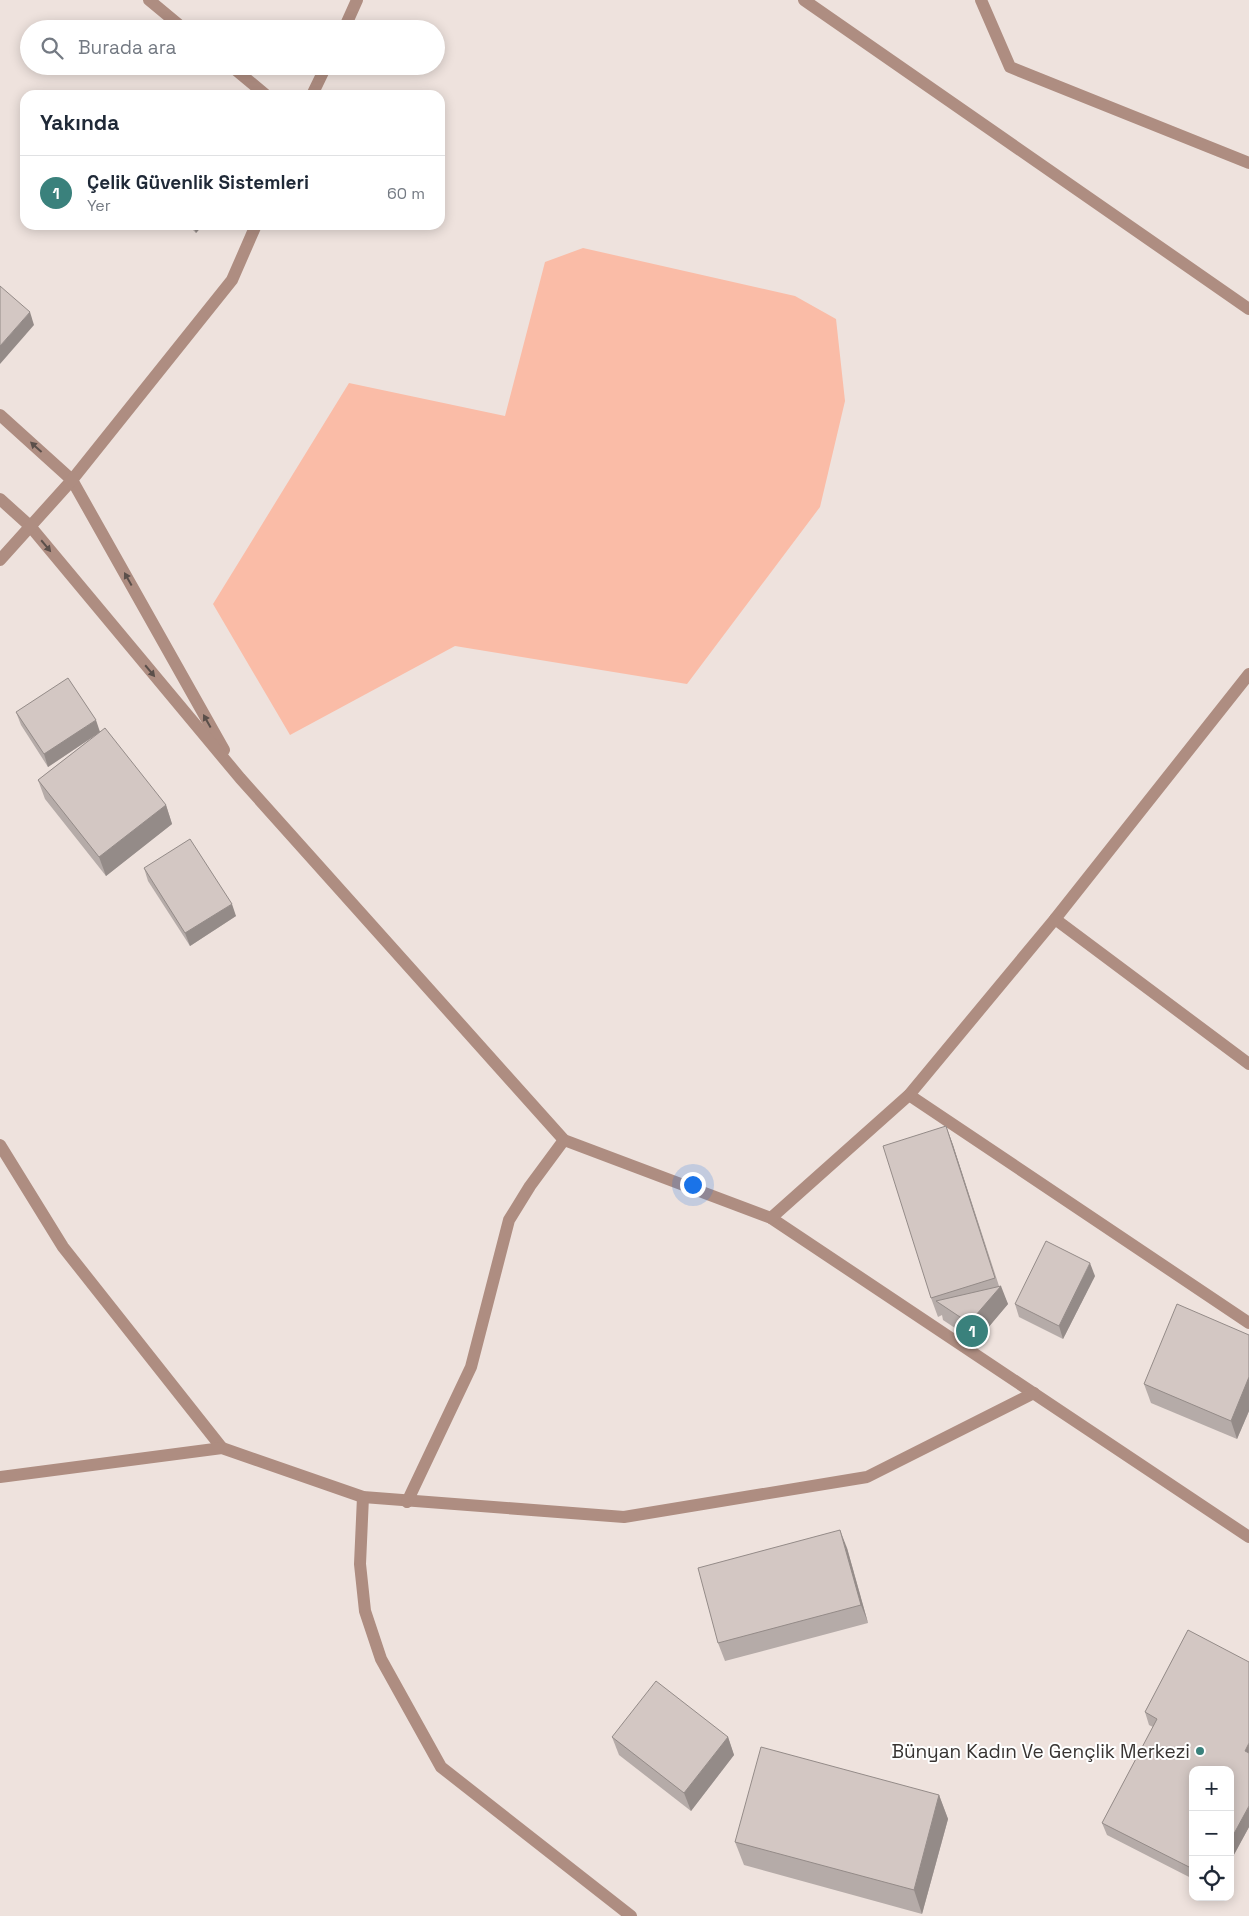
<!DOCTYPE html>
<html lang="tr">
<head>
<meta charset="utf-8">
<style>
  :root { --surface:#fff; --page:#f2f2f3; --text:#1f2937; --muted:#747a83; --line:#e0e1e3; --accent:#3a817c }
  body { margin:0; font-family:"Space Grotesk",sans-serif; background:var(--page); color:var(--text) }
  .controls { position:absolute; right:15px; bottom:15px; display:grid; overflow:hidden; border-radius:10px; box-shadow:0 2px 12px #0003 }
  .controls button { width:45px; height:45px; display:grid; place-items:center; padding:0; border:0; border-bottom:1px solid var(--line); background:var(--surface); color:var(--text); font:25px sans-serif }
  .you { position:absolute; left:692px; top:1184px; width:18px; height:18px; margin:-12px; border:4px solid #fff; border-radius:50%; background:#1a73e8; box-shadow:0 0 0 8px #1a73e833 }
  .badge { display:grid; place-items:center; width:32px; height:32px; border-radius:50%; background:var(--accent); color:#fff; font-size:16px; font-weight:700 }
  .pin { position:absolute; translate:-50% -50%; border:2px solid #fff; box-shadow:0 1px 5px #0006 }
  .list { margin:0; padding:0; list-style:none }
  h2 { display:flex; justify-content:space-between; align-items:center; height:65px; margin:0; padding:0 20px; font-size:21px }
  h2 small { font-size:16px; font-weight:400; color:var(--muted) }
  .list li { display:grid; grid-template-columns:32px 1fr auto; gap:15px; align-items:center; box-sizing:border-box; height:75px; padding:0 20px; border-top:1px solid var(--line) }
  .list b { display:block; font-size:19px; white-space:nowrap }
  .list p { margin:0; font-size:16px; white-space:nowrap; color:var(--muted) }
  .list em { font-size:16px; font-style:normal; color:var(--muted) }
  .icon { flex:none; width:28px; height:28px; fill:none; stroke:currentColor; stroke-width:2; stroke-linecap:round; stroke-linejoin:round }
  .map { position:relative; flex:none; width:1249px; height:1916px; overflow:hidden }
  .search { position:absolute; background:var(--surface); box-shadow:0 2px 12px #0003; left:20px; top:20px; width:425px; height:55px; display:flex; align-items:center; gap:12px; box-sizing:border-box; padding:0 18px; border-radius:28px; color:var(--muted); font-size:19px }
  .panel { position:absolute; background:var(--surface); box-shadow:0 2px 12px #0003; left:20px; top:90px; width:425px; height:140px; border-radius:15px }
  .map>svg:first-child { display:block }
</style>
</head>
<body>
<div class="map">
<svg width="1249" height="1916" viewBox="0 0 1249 1916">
  <rect width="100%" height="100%" fill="#eee2dd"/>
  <polygon fill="#fabca7" points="583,248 795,296 836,319 845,401 820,507 687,684 455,646 290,735 213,604 349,383 505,416 545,262"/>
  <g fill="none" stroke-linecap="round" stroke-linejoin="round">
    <g stroke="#ae8d81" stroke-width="12">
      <polyline points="149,0 184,29"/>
      <polyline points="804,0 1249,309"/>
      <polyline points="981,0 1010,67 1249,163"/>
      <polyline points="344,29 357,0"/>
      <polyline points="231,66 266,95"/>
      <polyline points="312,95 326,66"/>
      <polyline points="0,415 72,480 224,750"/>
      <polyline points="0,499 30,526 240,778 564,1140 771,1218 1249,1537"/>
      <polyline points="0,560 72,480 232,280 256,225"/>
      <polyline points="1055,919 1249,1064"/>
      <polyline points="909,1095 1249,1323"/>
      <polyline points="0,1145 63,1247 222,1448"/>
      <polyline points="771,1218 909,1095 1055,919 1249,674"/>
      <polyline points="0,1477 222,1448 363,1497 624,1517 867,1477 1034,1393"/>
      <polyline points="363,1497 360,1564 365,1611 381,1659 441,1767 631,1916"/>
      <polyline points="407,1502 471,1367 509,1220 530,1186 564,1140"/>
    </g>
  </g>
  <g fill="#b5aba8">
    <polygon points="188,225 203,225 196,233"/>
    <polygon points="16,712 100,732 166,805 172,824 106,876 45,799 38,780 96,735 48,767 21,725"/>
    <polygon points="144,868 236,916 190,946 148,881"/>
    <polygon points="946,1126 953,1145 999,1286 1008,1304 976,1342 943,1320 942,1315 938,1317 931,1298"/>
    <polygon points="1095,1276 1063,1339 1019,1317 1015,1304"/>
    <polygon points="1249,1335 1249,1411 1237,1439 1151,1403 1144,1384"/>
    <polygon points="847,1548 868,1623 725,1661 718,1643"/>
    <polygon points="1188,1630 1249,1827 1230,1862 1230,1770 1193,1770 1193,1879 1107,1835 1102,1823 1153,1727 1149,1725 1145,1712"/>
    <polygon points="612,1737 728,1737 734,1755 691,1811 619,1755"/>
    <polygon points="939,1795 948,1819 922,1914 744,1865 735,1842"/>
  </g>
  <g fill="#948b88">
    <polygon points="193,225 203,225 196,233"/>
    <polygon points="30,312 34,325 0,364 0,346"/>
    <polygon points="96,720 100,732 48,767 44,754"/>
    <polygon points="166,805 172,824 106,876 99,857"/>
    <polygon points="232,904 236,916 190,946 185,933"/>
    <polygon points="946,1126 953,1145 999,1288 1001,1286 1008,1304 976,1342 969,1323 999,1288"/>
    <polygon points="1090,1263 1095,1276 1063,1339 1059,1326"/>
    <polygon points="1249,1377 1249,1411 1237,1439 1231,1421"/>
    <polygon points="840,1530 847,1548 868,1623 861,1605"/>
    <polygon points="728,1737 734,1755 691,1811 684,1793"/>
    <polygon points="1249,1743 1249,1762 1245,1751"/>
    <polygon points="939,1795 948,1819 922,1914 914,1890"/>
    <polygon points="1249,1806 1249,1827 1230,1862 1230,1841"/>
  </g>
  <g fill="#d3c7c3" stroke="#948b88">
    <polygon points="0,286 30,312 0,346"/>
    <polygon points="68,678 96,720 44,754 16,712"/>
    <polygon points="105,728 166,805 99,857 38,780"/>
    <polygon points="190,839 232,904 185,933 144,868"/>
    <polygon points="946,1126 995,1278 931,1298 883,1146"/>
    <polygon points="1046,1241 1090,1263 1059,1326 1015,1304"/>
    <polygon points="1001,1286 969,1323 936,1301"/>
    <polygon points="1177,1304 1249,1335 1249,1377 1231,1421 1144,1384"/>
    <polygon points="840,1530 861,1605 718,1643 698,1568"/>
    <polygon points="1188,1630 1249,1662 1249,1743 1245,1751 1249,1753 1249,1806 1230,1841 1230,1770 1193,1770 1193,1869 1102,1823 1157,1719 1145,1712"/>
    <polygon points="656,1681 728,1737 684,1793 612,1737"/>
    <polygon points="761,1747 939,1795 914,1890 735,1842"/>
  </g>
  <defs><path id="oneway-solid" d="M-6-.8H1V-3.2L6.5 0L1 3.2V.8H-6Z" transform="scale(1.25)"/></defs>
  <g fill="#5b4f4a">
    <use href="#oneway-solid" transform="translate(36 447) rotate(-138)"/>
    <use href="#oneway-solid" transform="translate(46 546) rotate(50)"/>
    <use href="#oneway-solid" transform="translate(128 579) rotate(-119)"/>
    <use href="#oneway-solid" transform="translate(150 671) rotate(50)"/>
    <use href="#oneway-solid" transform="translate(207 721) rotate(-119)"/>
  </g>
  <circle fill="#3a817c" stroke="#fff" stroke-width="2" cx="1200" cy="1751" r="5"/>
  <g text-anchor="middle" stroke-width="4" stroke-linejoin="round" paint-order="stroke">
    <g font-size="19" fill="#383432" stroke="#fff" text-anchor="end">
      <text x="1190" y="1758">Bünyan Kadın Ve Gençlik Merkezi</text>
    </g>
  </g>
</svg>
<div class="controls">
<button>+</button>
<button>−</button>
<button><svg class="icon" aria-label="locate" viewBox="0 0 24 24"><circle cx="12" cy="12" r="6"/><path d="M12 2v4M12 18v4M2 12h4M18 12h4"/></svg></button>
</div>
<div class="you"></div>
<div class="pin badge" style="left:972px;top:1331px">1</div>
<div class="search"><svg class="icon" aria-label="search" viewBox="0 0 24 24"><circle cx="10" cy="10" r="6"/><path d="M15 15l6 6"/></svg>Burada ara</div>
<section class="panel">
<h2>Yakında<small></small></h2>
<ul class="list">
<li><span class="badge">1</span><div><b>Çelik Güvenlik Sistemleri</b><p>Yer</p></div><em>60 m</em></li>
</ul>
</section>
</div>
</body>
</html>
